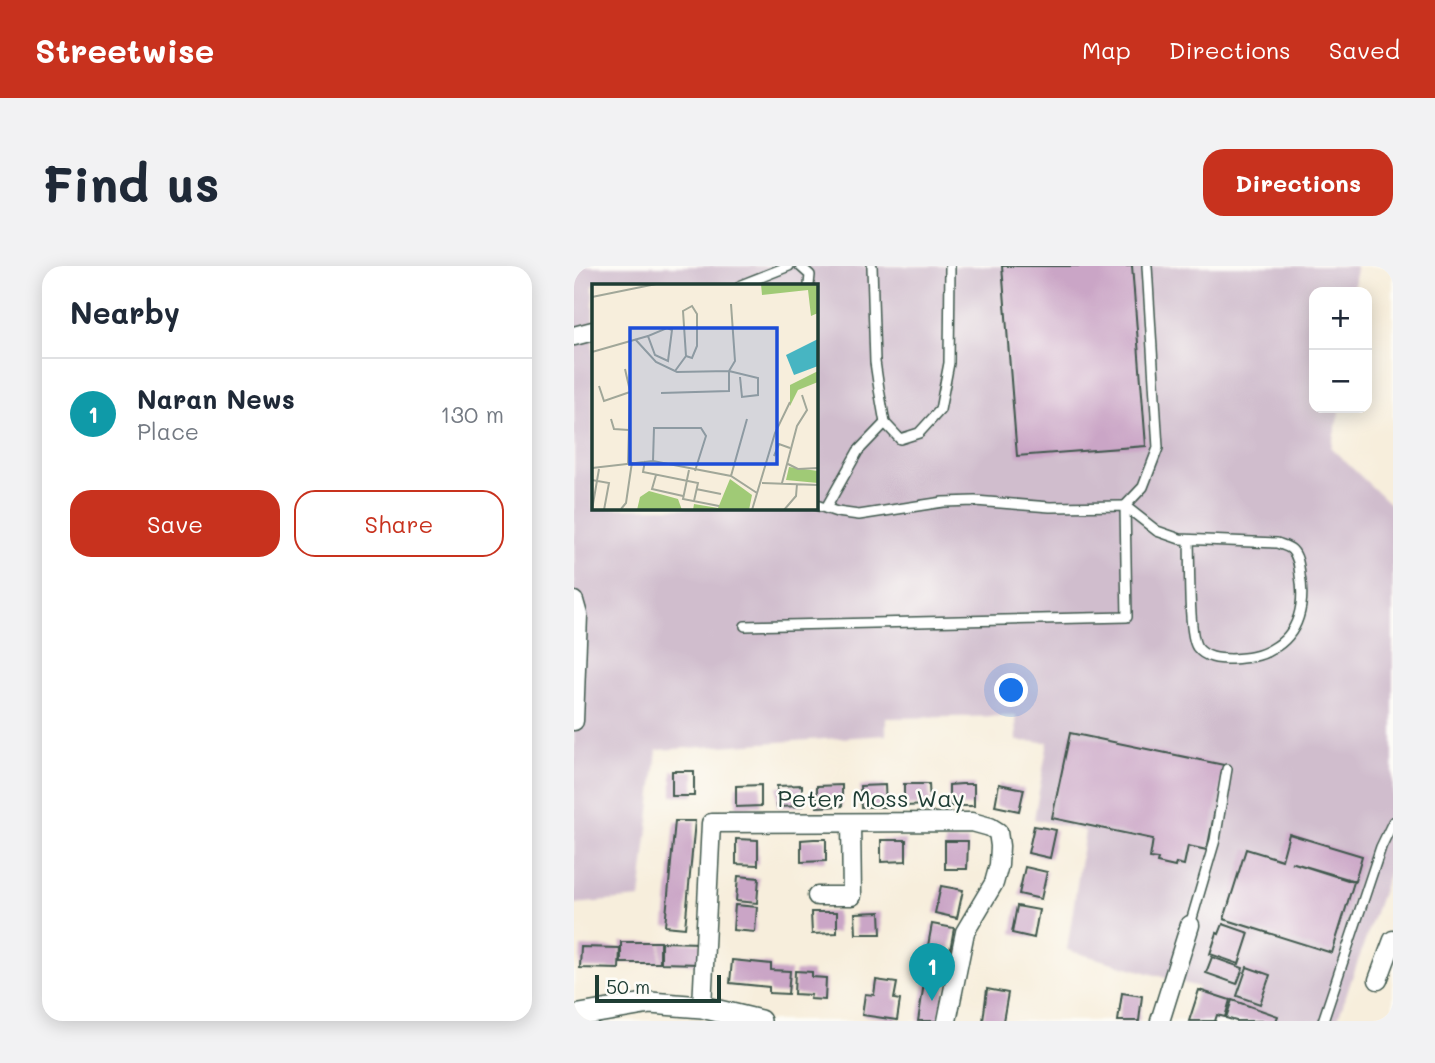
<!DOCTYPE html>
<html lang="en">
<head>
<meta charset="utf-8">
<style>
	:root { --surface:#fff; --page:#f2f2f3; --text:#1f2937; --muted:#747a83; --line:#e0e1e3; --accent:#c8321e }
	body { margin:0; font-family:Mali,sans-serif; background:var(--page); color:var(--text) }
	.controls { position:absolute; right:21px; top:21px; display:grid; overflow:hidden; border-radius:14px; box-shadow:0 4px 18px #0003 }
	.controls button { width:63px; height:63px; display:grid; place-items:center; padding:0; border:0; border-bottom:2px solid var(--line); background:var(--surface); color:var(--text); font:35px sans-serif }
	.scale { position:absolute; left:21px; bottom:18px; width:126px; box-sizing:border-box; padding-left:7px; border:4px solid #1f3d34; border-top:0; font-size:19px; line-height:24px; white-space:nowrap; color:#1f3d34; -webkit-text-stroke:5px #fdfcf7; paint-order:stroke }
	.you { position:absolute; left:438px; top:425px; width:24px; height:24px; margin:-18px; border:5px solid #fff; border-radius:50%; background:#1a73e8; box-shadow:0 0 0 10px #1a73e833 }
	.badge { display:grid; place-items:center; width:46px; height:46px; border-radius:50%; background:var(--accent); color:#fff; font-size:23px; font-weight:700 }
	.pin { position:absolute; translate:-50% -58px; filter:drop-shadow(0 2px 4px #0008) }
	.pin::after { content:''; position:absolute; top:37px; width:24px; height:21px; background:inherit; clip-path:polygon(0 0,100% 0,50% 100%) }
	.list { margin:0; padding:0; list-style:none }
	h2 { display:flex; justify-content:space-between; align-items:center; height:91px; margin:0; padding:0 28px; font-size:30px }
	h2 small { font-size:23px; font-weight:400; color:var(--muted) }
	.list li { display:grid; grid-template-columns:46px 1fr auto; gap:21px; align-items:center; box-sizing:border-box; height:112px; padding:0 28px; border-top:2px solid var(--line) }
	.list b { display:block; font-size:26px; white-space:nowrap }
	.list p { margin:0; font-size:23px; white-space:nowrap; color:var(--muted) }
	.list em { font-size:23px; font-style:normal; color:var(--muted) }
	.actions { display:flex; gap:14px; padding:21px 28px }
	.actions a { flex:1; padding:16px 0; border:2px solid var(--accent); border-radius:21px; text-align:center; font-size:24px; color:var(--accent) }
	.actions .main { background:var(--accent); color:#fff }
	.map { position:relative; flex:none; width:819px; height:755px; overflow:hidden; border-radius:21px }
	header { display:flex; align-items:center; gap:42px; box-sizing:border-box; height:98px; padding:0 35px; background:var(--accent); color:#fff }
	header strong { font-size:33px }
	nav { display:flex; gap:38px; margin-inline-start:auto; font-size:24px }
	.intro { display:flex; align-items:center; justify-content:space-between; box-sizing:border-box; height:168px; padding:0 42px }
	h1 { margin:0; font-size:49px }
	.button { padding:18px 32px; border-radius:21px; background:var(--accent); color:#fff; font-size:24px; font-weight:700 }
	main { display:flex; gap:42px; padding:0 42px }
	aside { flex:1; background:var(--surface); border-radius:21px; box-shadow:0 4px 18px #0003 }
	.map>svg:first-child { display:block }
</style>
</head>
<body>
<header>
<strong>Streetwise</strong>
<nav><a>Map</a><a>Directions</a><a>Saved</a></nav>
</header>
<div class="intro"><h1>Find us</h1><a class="button">Directions</a></div>
<main>
<aside>
<h2>Nearby<small></small></h2>
<ul class="list">
<li><span class="badge" style="background:#0f9aa8">1</span><div><b>Naran News</b><p>Place</p></div><em>130 m</em></li>
</ul>
<div class="actions"><a class="main">Save</a><a>Share</a></div>
</aside>
<div class="map">
<svg width="819" height="755" viewBox="0 0 819 755">
	<rect width="100%" height="100%" fill="#fdfcf7"/>
	<filter id="ink" filterUnits="userSpaceOnUse"><feTurbulence type="fractalNoise" baseFrequency=".0143" numOctaves="2"/><feDisplacementMap in="SourceGraphic" scale="14" xChannelSelector="R" yChannelSelector="G"/><feConvolveMatrix kernelMatrix="1 2 1 2 8 2 1 2 1" color-interpolation-filters="sRGB"/></filter>
	<filter id="wash" filterUnits="userSpaceOnUse"><feTurbulence type="fractalNoise" baseFrequency=".00686" numOctaves="4" result="noise"/><feDisplacementMap in="SourceGraphic" scale="28" xChannelSelector="R" yChannelSelector="G"/><feGaussianBlur stdDeviation="1.57" result="paint"/><feColorMatrix in="noise" values="0 0 0 0 0 0 0 0 0 0 0 0 0 0 0 0 0 1.4 0 .05"/><feComposite in="paint" operator="in"/></filter>
	<g filter="url(#wash)">
		<rect width="100%" height="100%" fill="#f7eedc"/>
		<path fill="#d0bdcd" fill-rule="evenodd" d="M0 0H782L780 26H740V142H766L757 182 819 241V595L763 755H613L624 721 493 684 511 565 460 553 474 476 443 475 442 450 312 452V469L83 484 66 632 0 638ZM19 19H242V242H19Z"/>
		<g id="blocks">
			<g fill="#caa5c6">
				<path d="M428 0H558L572 180 443 190Z"/>
				<path d="M496 467 650 499 633 584 614 580 610 599 602 597 601 601 583 597 584 593 576 592 579 573 478 552Z"/>
				<rect x="98" y="505" width="22" height="25"/>
				<path d="M330 518H355L356 539 330 540Z"/>
				<path d="M388 518H400V540H375V519Z"/>
				<path d="M425 518 450 523 445 545 421 540Z"/>
				<path d="M187 519V540L162 541V520Z"/>
				<path d="M228 519V540L203 541V520Z"/>
				<path d="M268 519V540L243 541V520Z"/>
				<path d="M311 519 312 541H287L286 520Z"/>
				<path d="M101 555H121L111 662 91 660Z"/>
				<path d="M460 560 482 564 476 592 454 587Z"/>
				<path d="M715 568 788 590 781 615 717 596 780 616 758 687 650 653 672 583 708 594Z"/>
				<path d="M162 573 184 574V599L162 598Z"/>
				<path d="M240 573H252V595L227 596V574Z"/>
				<path d="M307 574H332V595L307 596Z"/>
				<path d="M371 575H394L393 603H371Z"/>
				<path d="M451 601 473 606 467 633 445 628Z"/>
				<path d="M164 610 185 612 183 637 162 635Z"/>
				<path d="M367 620 389 624 383 652 361 647Z"/>
				<path d="M161 639 183 641 181 666 159 664Z"/>
				<path d="M443 640 465 644 460 672 438 667Z"/>
				<path d="M237 646H263V667L238 668Z"/>
				<path d="M306 646 307 668H282L281 647Z"/>
				<path d="M358 658 380 662 375 690 353 685Z"/>
				<path d="M649 658 675 667 665 698 636 688 643 667 645 668Z"/>
				<rect x="47" y="676" width="39" height="21"/>
				<path d="M87 676 127 677 126 698 87 697Z"/>
				<path d="M7 681 46 682 45 703 6 702Z"/>
				<path d="M638 691 669 702 663 718 632 707Z"/>
				<path d="M158 694 197 698V704L216 705 214 728 195 727V721L156 717Z"/>
				<path d="M673 701 696 709 686 738 663 730Z"/>
				<path d="M221 705 238 706V711L252 712 251 734 236 733 237 729 220 728Z"/>
				<path d="M351 711 372 715 365 755H344Z"/>
				<path d="M302 714 323 717 320 733 326 734 323 754 288 749 291 728 300 729Z"/>
				<path d="M413 723 434 727 429 755H409Z"/>
				<path d="M625 724 656 734 651 751 643 749 641 755H615Z"/>
				<path d="M548 727 568 730 565 755H544Z"/>
				<path d="M658 734 704 750 702 755H662L652 752Z"/>
			</g>
		</g>
	</g>
	<g filter="url(#ink)">
		<use href="#blocks" fill-opacity="0" stroke="#3f584d" stroke-width="2"/>
		<g fill="none" stroke-linecap="round" stroke-linejoin="round">
			<g stroke="#3f584d" stroke-width="12">
				<g id="service">
					<path d="M226 0 236 9 235 19"/>
					<path d="M298 0 301 96 305 123 311 157 326 173 345 167 366 144 375 97 376 0"/>
					<path d="M167 19 215 0"/>
					<path d="M242 239 263 246 285 249 369 236 401 235 476 241 551 240 583 265 606 273 703 277C708 279 714 280 718 284 724 290 725 300 726 309 731 337 726 368 698 383 686 391 671 392 657 393 645 393 631 392 623 381 614 368 616 295 615 275"/>
					<path d="M252 242 284 185 311 157"/>
					<path d="M171 360 553 351 551 240 569 221 584 182 573 0"/>
					<path d="M616 659 641 574 653 503"/>
					<path d="M749 755 807 581 819 556"/>
				</g>
			</g>
			<g stroke="#3f584d" stroke-width="21">
				<g id="minor">
					<path d="M0 70 19 65"/>
					<path d="M0 335 4 349 0 455"/>
					<path d="M243 630H278L277 557"/>
					<path d="M804 714 819 674"/>
					<path d="M128 741 137 557 398 556 416 561 424 566 426 580 425 599 420 617 391 666 373 755"/>
					<path d="M586 755 616 659"/>
				</g>
			</g>
			<g stroke="#3f584d" stroke-width="24">
				<path id="tertiary" d="M0 750 76 737 128 741 186 755"/>
			</g>
			<use href="#service" stroke="#fff" stroke-width="9"/>
			<use href="#minor" stroke="#fff" stroke-width="18"/>
			<use href="#tertiary" stroke="#fff" stroke-width="21"/>
		</g>
	</g>
	<g text-anchor="middle" stroke-width="5" stroke-linejoin="round" paint-order="stroke">
		<g font-size="24" fill="#1f3d34" stroke="#fdfcf7">
			<text x="297" y="541">Peter Moss Way</text>
		</g>
	</g>
	<g transform="translate(18 18)">
		<rect width="226" height="226" fill="#f7eedc"/>
		<path d="M169 0H226V29L219 32 216 6 170 11ZM226 87V98L206 106 198 122V101ZM197 183 226 187V199L194 196ZM138 195 160 211 157 226H101L102 220 126 224ZM57 207 86 215 90 226H45L48 213Z" fill="#a0ca76"/>
		<path d="M226 55V82L202 91 194 71Z" fill="#47b5c2"/>
		<path fill="none" stroke="#a1a799" stroke-width="2" d="M0 13 64 0M75 44 80 46 76 77 63 71 56 52ZM43 55 64 78 85 88 137 87 166 94V111L150 113 148 93M0 68 56 52M33 85 38 107 36 179M83 87 94 72 91 27 100 22 105 30V62L100 74 94 72M7 102 12 117 38 108M69 109 137 107V87L143 77 139 20M19 135 22 145 37 146M182 172 187 160 198 164M53 177 51 188 106 199 102 217M61 177 62 144H109L114 152 103 187M196 180 206 185 226 184M0 184 61 177 139 192 165 209M97 186 91 215 127 222M64 191 60 205 91 212M139 192 155 135M0 196 17 199 12 226M170 199 226 201M190 199 205 142 215 126 210 111M104 205 129 210M29 225 34 219 40 178M0 226 7 185M160 226 183 149 198 118M192 226 204 212 205 200"/>
		<path fill="#1d4ed8" fill-opacity="0.15" stroke="#1d4ed8" stroke-width="3.5" d="M38 44H185V180H38Z"/>
		<rect width="226" height="226" fill="none" stroke="#1f3d34" stroke-width="3.5"/>
	</g>
</svg>
<div class="controls">
<button>+</button>
<button>−</button>
</div>
<div class="scale">50 m</div>
<div class="you"></div>
<div class="pin badge" style="left:358px;top:735px;background:#0f9aa8">1</div>
</div>
</main>
</body>
</html>
